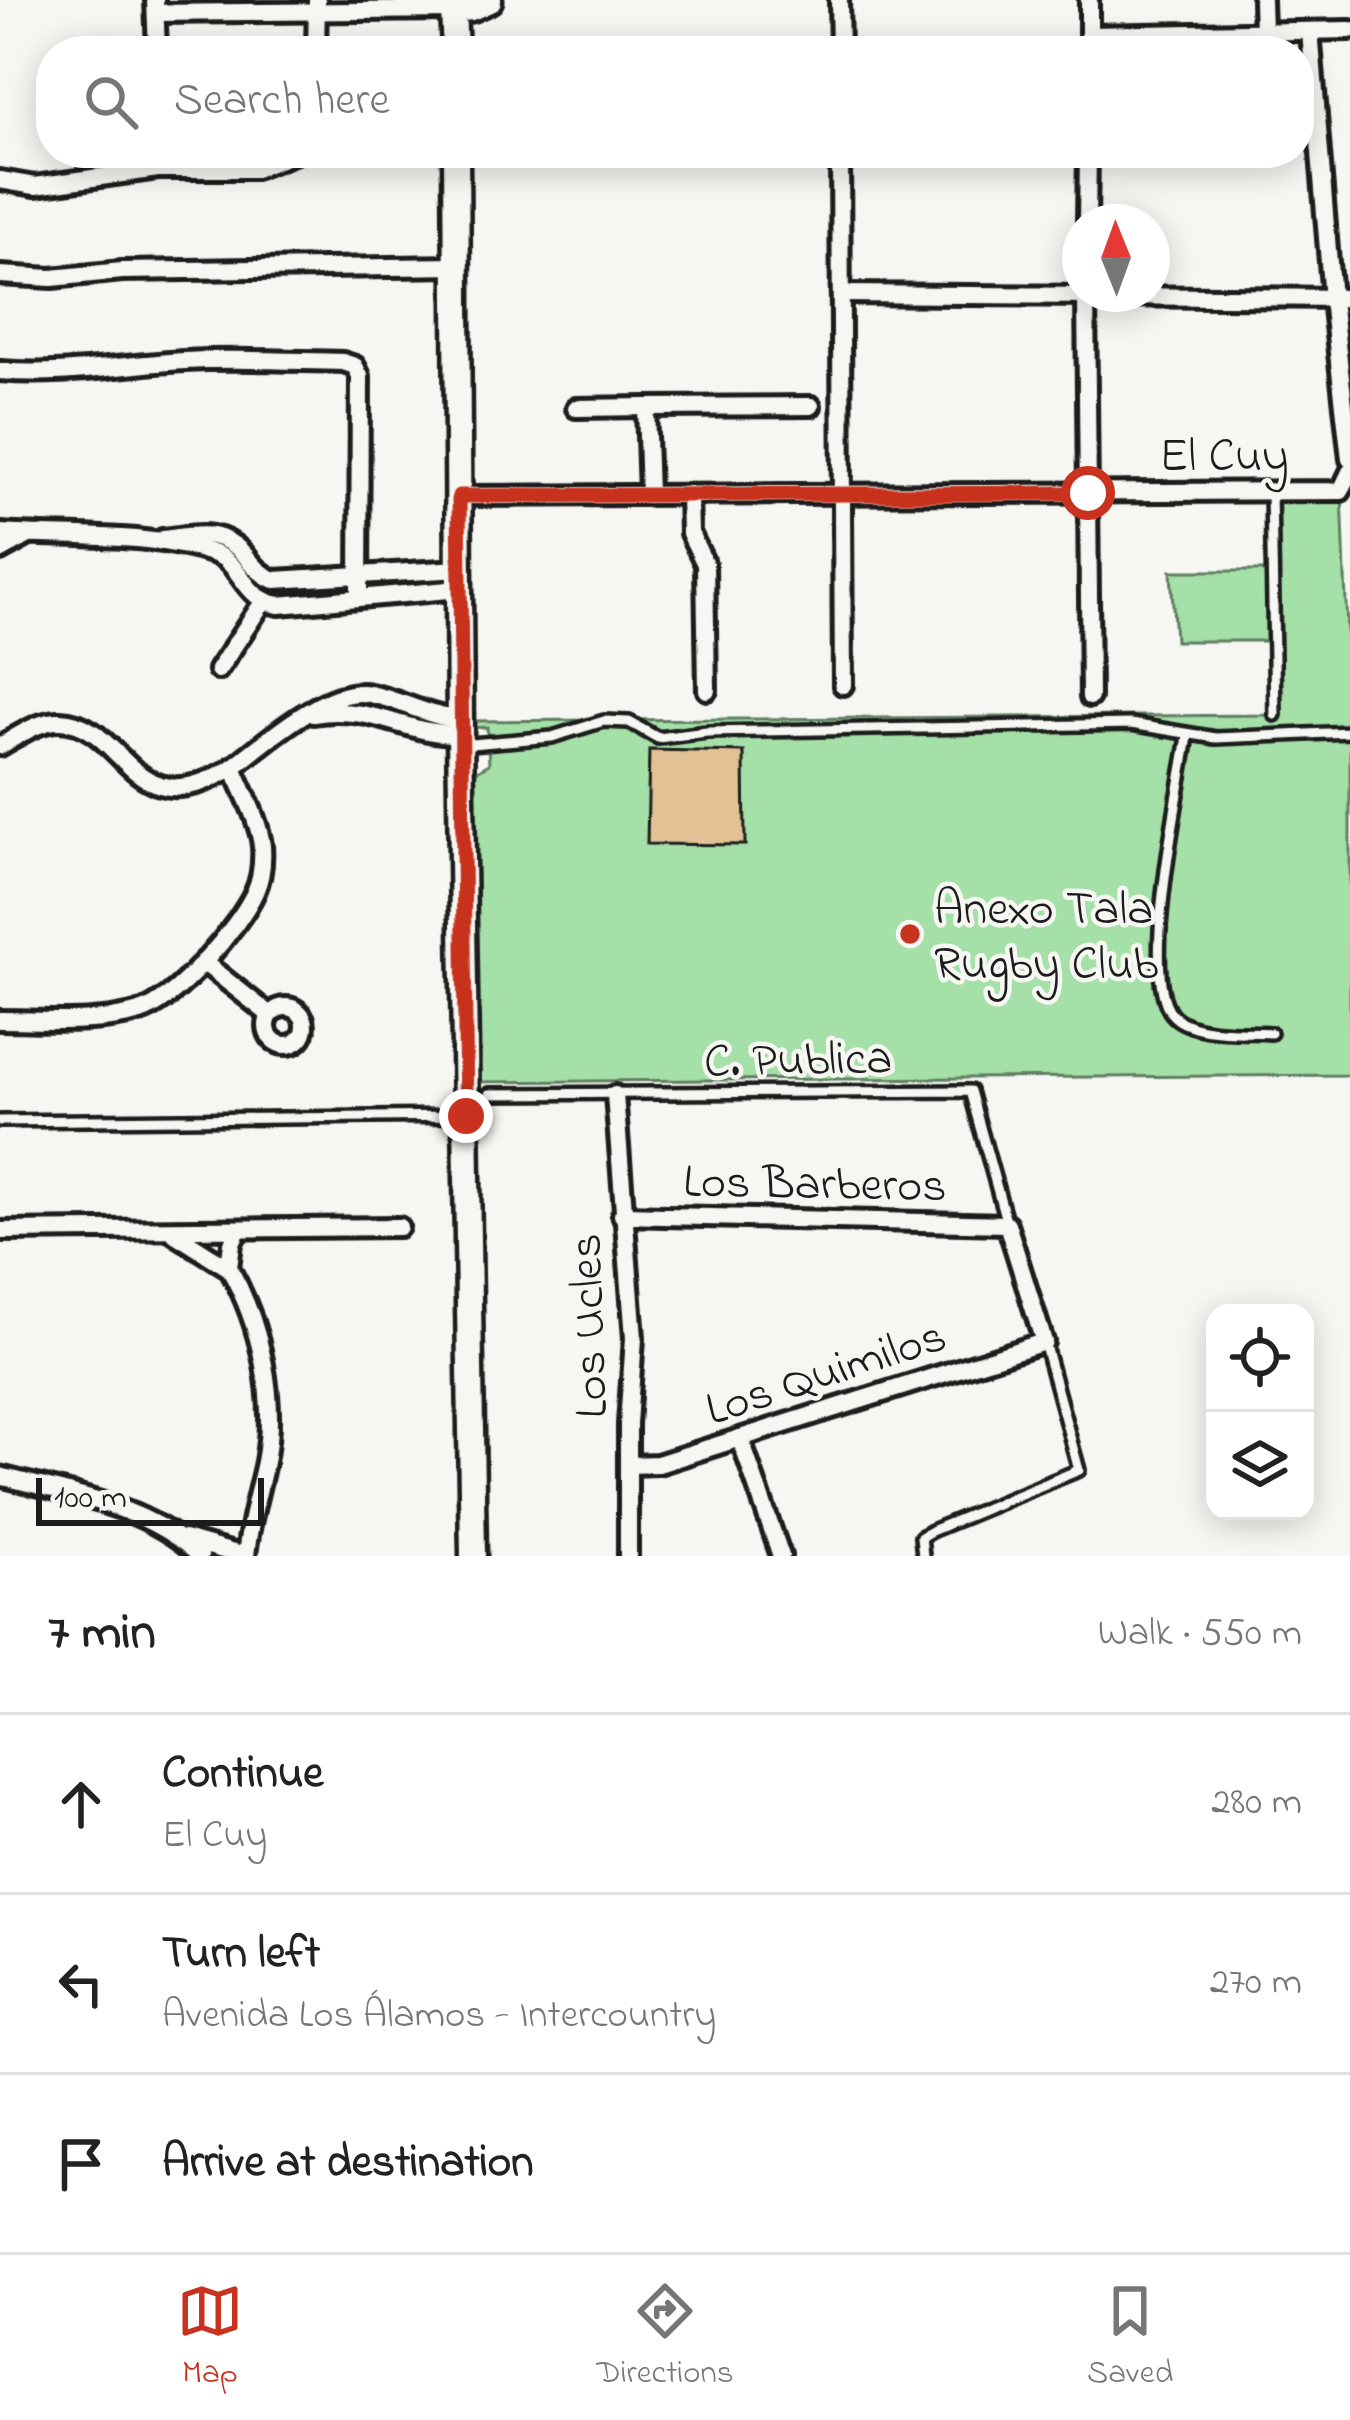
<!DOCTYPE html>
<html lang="en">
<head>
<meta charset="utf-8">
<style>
	:root { --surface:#fff; --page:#f2f2f2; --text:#222; --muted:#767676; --line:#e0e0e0; --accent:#c8321e }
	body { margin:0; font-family:"Indie Flower",sans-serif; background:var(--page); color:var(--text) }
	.controls { position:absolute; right:36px; bottom:36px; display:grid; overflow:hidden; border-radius:24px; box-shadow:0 6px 30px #0003 }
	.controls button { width:108px; height:108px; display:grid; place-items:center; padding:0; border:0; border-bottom:3px solid var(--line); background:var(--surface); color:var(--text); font:60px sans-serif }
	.compass { position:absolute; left:1062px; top:204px; width:108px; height:108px; border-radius:50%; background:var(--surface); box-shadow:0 6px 30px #0003; rotate:359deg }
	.scale { position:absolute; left:36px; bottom:30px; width:228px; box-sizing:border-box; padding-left:12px; border:6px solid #1c1c1c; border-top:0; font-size:33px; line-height:42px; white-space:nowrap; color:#1c1c1c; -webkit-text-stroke:9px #f6f6f2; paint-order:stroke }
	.stop { position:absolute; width:36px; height:36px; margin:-27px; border:9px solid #c8321e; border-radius:50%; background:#fff }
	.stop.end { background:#c8321e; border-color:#fff; box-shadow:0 3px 12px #0008 }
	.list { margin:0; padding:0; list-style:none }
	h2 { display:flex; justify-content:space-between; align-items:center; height:156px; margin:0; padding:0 48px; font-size:51px }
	h2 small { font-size:39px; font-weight:400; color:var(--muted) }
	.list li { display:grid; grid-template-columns:78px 1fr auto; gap:36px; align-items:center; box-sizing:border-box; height:180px; padding:0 48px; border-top:3px solid var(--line) }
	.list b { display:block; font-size:45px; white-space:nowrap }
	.list p { margin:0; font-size:39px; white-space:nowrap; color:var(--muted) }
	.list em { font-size:39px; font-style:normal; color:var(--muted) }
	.icon { flex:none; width:66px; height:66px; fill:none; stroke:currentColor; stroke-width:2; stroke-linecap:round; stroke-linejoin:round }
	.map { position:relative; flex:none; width:1350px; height:1556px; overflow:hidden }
	.search { position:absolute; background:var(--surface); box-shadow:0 6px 30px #0003; left:36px; right:36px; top:36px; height:132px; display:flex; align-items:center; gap:30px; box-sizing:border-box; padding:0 42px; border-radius:48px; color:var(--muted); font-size:45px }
	.sheet { height:696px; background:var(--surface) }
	nav { display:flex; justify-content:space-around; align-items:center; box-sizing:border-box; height:168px; border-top:3px solid var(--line); background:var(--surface); font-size:33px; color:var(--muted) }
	nav a { display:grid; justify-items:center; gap:6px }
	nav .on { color:var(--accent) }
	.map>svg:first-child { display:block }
</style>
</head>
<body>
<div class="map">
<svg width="1350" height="1556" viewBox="0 0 1350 1556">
	<rect width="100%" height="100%" fill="#f6f6f2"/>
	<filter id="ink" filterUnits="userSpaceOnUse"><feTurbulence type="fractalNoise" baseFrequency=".00833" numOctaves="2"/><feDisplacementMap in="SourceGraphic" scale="24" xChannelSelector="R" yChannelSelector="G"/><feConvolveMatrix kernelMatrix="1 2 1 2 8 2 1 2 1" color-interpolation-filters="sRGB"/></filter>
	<g filter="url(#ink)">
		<path fill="#a4e0a7" stroke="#607e62" stroke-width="3" d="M1271 492H1342L1350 714V1075L473 1082 467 777 489 764 487 727 468 728 469 721 1274 715 1273 641H1175L1171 571H1271Z"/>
		<path fill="#e2c294" stroke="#1c1c1c" stroke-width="3" d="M649 750 744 752 745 845 647 844Z"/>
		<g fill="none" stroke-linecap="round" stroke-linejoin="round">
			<g stroke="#1c1c1c" stroke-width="18">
				<g id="service">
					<path d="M1271 492 1275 715"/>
					<path d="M1188 736C1180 790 1139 975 1172 1014 1190 1036 1245 1031 1271 1033"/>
					<path d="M460 745 552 737 604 721 629 722 658 738 707 732 1131 724 1216 738 1350 732"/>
					<path d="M489 1094 970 1091 1007 1224"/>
					<path d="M0 1121 461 1116"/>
					<path d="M923 1556 921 1537 931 1531 1079 1470 1044 1342"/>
				</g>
			</g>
			<g stroke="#1c1c1c" stroke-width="26">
				<g id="minor">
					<path d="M155 0 157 51"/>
					<path d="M839 0 840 51"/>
					<path d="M1089 0V51"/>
					<path d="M1262 0 1263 32"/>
					<path d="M156 13 453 10V1"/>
					<path d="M1310 31 1332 299 1350 459"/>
					<path d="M1090 35 1350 30"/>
					<path d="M316 51 317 0"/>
					<path d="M840 153 843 685"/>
					<path d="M0 180 35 186 158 169H255L296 153"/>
					<path d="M1087 222 1088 153"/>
					<path d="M0 275 52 278 122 271 457 266"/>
					<path d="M841 294 1350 298"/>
					<path d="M1086 294 1090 697"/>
					<path d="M0 371C63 377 123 364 185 361 238 358 291 361 343 362L355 366 360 376 359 596"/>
					<path d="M576 408 646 407"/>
					<path d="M649 494 646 407 811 406"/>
					<path d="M689 494 690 533 705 564 707 690"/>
					<path d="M459 496 1341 491 1350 472"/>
					<path d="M0 533C69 538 149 532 215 554 243 564 242 599 279 605L460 589"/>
					<path d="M163 539C196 535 221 528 245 555 254 566 261 575 275 580L460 569"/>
					<path d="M0 551 29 535"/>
					<path d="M218 670 263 602"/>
					<path d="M313 714C374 704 406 735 460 734"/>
					<path d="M0 746C18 736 40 720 60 721 126 723 130 831 233 767"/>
					<path d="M203 962 270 1015"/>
					<circle cx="286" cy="1026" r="19"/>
					<path d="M0 1020C45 1020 96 1025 140 1012 176 1001 239 927 255 892 261 879 263 861 262 846 259 820 243 792 233 767 265 743 328 685 370 694 401 700 428 717 460 719"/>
					<path d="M615 1095 634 1338 628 1424V1556"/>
					<path d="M622 1215 1007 1224 1044 1342 658 1464 630 1465"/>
					<path d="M0 1231 399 1227"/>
					<path d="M175 1234 229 1268 232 1243 238 1230"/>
					<path d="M229 1268C261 1324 277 1399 265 1462 258 1495 249 1523 246 1556"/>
					<path d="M740 1438 781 1556"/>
					<path d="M0 1476C69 1494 146 1505 200 1556"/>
					<path d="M184 1539 244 1556"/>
				</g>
			</g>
			<g stroke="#1c1c1c" stroke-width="33">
				<g id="secondary">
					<path d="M455 51 453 10 471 8 489 0"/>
					<path d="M456 153 460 734 473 1556"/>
				</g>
			</g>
			<use href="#service" stroke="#f6f6f2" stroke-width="9"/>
			<use href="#minor" stroke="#f6f6f2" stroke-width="16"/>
			<use href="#secondary" stroke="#f6f6f2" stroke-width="24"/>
		</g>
	</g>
	<g fill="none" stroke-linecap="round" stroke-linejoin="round" filter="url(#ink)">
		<path stroke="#c8321e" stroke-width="15" d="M466 1116 459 496 1088 493"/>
	</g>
	<circle fill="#c8321e" stroke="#f6f6f2" stroke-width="4.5" cx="910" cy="934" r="12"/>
	<g text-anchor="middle" stroke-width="9" stroke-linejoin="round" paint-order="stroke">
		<g font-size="48" fill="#1c1c1c" stroke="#f6f6f2">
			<text x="1224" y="470">El Cuy</text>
			<text transform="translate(798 1057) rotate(-1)" y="17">C. Publica</text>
			<text transform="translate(815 1181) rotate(1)" y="17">Los Barberos</text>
			<text transform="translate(586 1326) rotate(-92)" y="17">Los Ucles</text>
			<text transform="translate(825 1370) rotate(-18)" y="17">Los Quimilos</text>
		</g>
		<g font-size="48" fill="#1c1c1c" stroke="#f6f6f2" text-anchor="start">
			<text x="934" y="923">Anexo Tala<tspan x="934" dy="55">Rugby Club</tspan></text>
		</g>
	</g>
</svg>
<div class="controls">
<button><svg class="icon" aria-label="locate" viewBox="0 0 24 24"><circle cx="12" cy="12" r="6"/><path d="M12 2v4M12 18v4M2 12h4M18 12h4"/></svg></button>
<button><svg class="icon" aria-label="layers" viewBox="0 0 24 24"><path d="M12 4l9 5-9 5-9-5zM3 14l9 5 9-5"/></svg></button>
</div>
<svg class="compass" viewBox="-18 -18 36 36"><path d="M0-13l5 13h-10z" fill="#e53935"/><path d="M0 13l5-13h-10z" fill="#767676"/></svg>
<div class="scale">100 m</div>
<div class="stop" style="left:1088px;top:493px"></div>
<div class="stop end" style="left:466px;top:1116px"></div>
<div class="search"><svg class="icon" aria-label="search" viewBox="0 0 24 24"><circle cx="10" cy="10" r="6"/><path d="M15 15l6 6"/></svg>Search here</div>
</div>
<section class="sheet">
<h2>7 min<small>Walk · 550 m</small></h2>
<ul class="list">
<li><svg class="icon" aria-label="ahead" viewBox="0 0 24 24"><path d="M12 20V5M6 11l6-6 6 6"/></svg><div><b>Continue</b><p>El Cuy</p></div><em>280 m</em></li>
<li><svg class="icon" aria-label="left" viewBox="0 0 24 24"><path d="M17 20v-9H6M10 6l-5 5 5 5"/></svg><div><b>Turn left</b><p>Avenida Los Álamos - Intercountry</p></div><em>270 m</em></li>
<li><svg class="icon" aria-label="arrive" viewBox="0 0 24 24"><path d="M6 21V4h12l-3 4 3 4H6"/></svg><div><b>Arrive at destination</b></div></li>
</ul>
</section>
<nav>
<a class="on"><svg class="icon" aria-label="map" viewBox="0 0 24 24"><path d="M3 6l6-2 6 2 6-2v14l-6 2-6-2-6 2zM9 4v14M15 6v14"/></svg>Map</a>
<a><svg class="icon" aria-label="directions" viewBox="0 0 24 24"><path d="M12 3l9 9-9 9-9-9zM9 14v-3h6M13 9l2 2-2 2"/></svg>Directions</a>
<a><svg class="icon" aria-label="saved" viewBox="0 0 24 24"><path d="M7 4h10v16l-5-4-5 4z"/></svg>Saved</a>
</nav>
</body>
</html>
